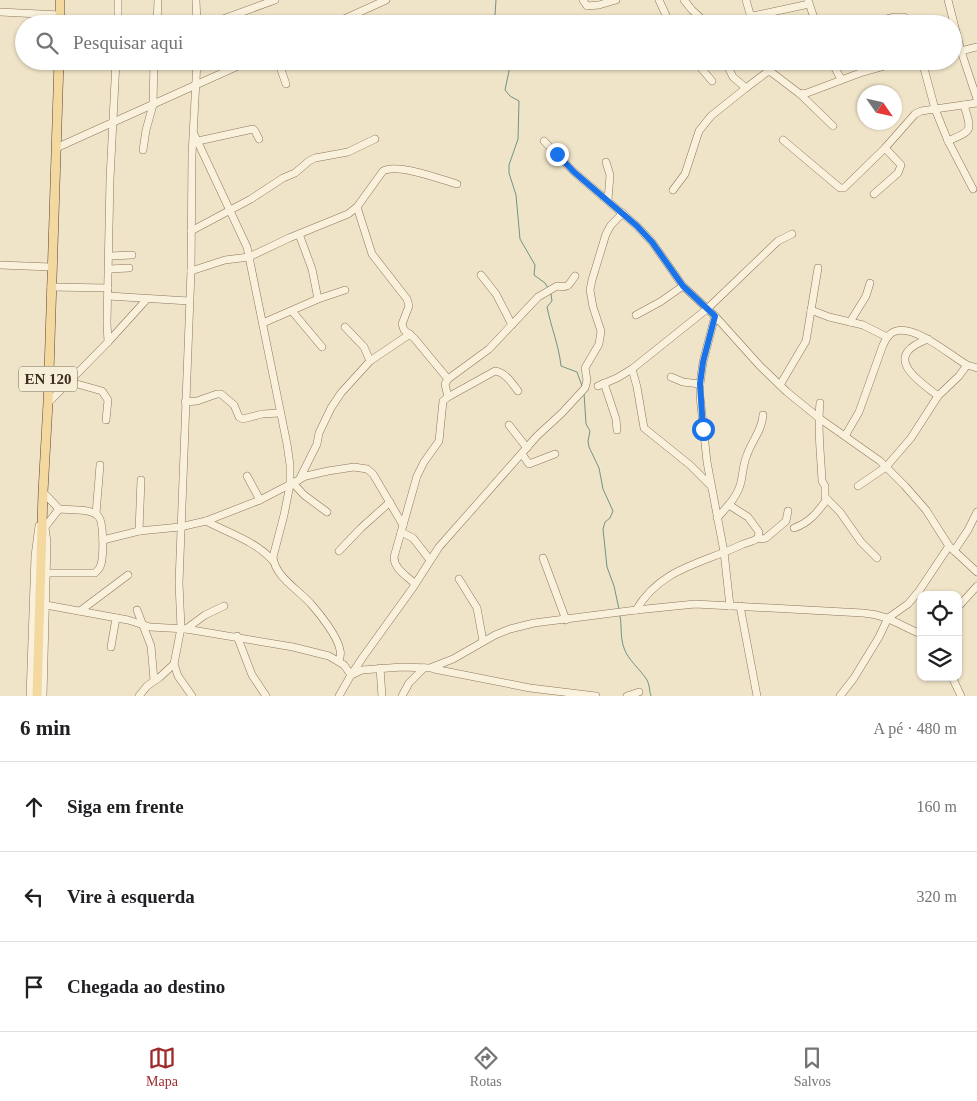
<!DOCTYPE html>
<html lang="pt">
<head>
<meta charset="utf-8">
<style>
	:root { --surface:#fff; --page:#f6f6f6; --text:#202124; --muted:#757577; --line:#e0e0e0; --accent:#9e2a2b }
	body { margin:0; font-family:"Times New Roman",serif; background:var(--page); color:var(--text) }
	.controls { position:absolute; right:15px; bottom:15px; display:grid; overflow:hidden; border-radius:10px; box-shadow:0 1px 4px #0004 }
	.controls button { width:45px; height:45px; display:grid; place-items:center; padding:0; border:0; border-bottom:1px solid var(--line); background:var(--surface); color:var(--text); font:25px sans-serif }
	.compass { position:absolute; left:857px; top:85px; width:45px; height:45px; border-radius:50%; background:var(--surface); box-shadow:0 1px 4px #0004; rotate:124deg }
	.stop { position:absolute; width:15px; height:15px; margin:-11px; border:4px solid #1a73e8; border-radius:50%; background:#fff }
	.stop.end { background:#1a73e8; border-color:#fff; box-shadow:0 1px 5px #0008 }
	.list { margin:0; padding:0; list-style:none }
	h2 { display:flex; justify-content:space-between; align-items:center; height:65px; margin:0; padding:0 20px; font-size:21px }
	h2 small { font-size:16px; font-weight:400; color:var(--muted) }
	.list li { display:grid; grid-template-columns:32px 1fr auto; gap:15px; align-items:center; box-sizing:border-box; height:90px; padding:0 20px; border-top:1px solid var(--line) }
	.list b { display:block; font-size:19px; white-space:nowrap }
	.list em { font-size:16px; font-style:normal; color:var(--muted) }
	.icon { flex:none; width:28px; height:28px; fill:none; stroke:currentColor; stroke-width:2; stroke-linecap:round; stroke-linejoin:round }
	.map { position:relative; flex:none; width:977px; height:696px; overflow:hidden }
	.search { position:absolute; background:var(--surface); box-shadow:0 1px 4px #0004; left:15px; right:15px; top:15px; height:55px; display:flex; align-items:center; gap:12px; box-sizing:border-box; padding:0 18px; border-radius:28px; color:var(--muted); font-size:19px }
	.sheet { height:335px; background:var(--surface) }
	nav { display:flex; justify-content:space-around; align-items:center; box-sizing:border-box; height:70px; border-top:1px solid var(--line); background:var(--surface); font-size:14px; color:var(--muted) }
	nav a { display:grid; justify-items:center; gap:2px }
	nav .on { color:var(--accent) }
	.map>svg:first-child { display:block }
</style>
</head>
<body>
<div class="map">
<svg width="977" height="696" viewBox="0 0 977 696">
	<rect width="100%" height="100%" fill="#f0e4c8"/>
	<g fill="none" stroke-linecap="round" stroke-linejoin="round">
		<g stroke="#6f938a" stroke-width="1">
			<path d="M496 0 495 15 499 24"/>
			<path d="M507 61 509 71 505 90 510 96 519 101 518 139 509 165V173L516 195 520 239 535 265 534 275 545 283 548 288"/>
			<path d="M551 294 552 301 547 307C551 327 559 346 561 366L577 372 582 386"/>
			<path d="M584 393 586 424 590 431 588 441 589 447 599 468 603 489 613 511 610 518 605 522 603 529 607 567 614 586 619 609"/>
			<path d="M620 616C622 627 620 637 624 648 628 660 640 669 647 680 650 685 649 691 651 696"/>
		</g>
		<g stroke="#8d765c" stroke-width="8">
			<g id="minor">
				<path d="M196 0 197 24"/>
				<path d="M583 0 587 6 599 5 616 0"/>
				<path d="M659 0 670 24"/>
				<path d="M684 0 692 10 707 24"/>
				<path d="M746 0 750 14 753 16 809 4"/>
				<path d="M808 0 816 24"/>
				<path d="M948 0 961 51 977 99"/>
				<path d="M0 12 60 15"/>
				<path d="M118 24V0"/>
				<path d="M157 24 158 0"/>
				<path d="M209 24 275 0"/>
				<path d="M333 24 386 0"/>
				<path d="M865 24 895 17H904L912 24"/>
				<path d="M961 51 977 47"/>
				<path d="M278 61 286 84"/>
				<path d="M695 61 712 81"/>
				<path d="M731 61 729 69 733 77 746 88 767 72H771L800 94 807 93 860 73 903 61"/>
				<path d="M831 61 841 79"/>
				<path d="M922 61 935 109 977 103"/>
				<path d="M800 94 833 126"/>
				<path d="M194 134 247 247 287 444 290 465V485L284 515 273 557C275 577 299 590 311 604 320 614 338 637 340 650 341 653 340 658 339 661"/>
				<path d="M783 140 840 188H844L885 148 915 114 921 111 935 109 948 141 973 189"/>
				<path d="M198 141 253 129 255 131 259 139"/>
				<path d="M544 141 574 172 637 226 652 242 683 286 715 316 760 366 787 392 819 418 880 461 905 486 926 510 949 546 977 572"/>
				<path d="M948 141C973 130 972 132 964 105"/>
				<path d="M56 148 249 61"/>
				<path d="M143 150 146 130 153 105 154 61"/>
				<path d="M606 162 610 175 608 200"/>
				<path d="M673 190 685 174 699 131 711 116 746 88"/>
				<path d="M874 194 898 173 901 165 885 148"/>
				<path d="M357 207 372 254 407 299 409 306 402 324 404 330 414 338 448 379"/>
				<path d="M191 231 251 199 283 178 295 173 309 161 315 158 348 152 375 139"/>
				<path d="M110 256 132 255"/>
				<path d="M0 265 51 267"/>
				<path d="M109 269 129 268"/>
				<path d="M191 271 225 260 249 257 289 238 348 214 357 207 383 171C398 163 439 179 457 184"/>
				<path d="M481 275 496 294 512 325"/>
				<path d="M51 287 108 288"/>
				<path d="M108 296 189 301"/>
				<path d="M318 299 345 290"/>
				<path d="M811 310 829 317 863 325 887 337"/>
				<path d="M292 311 322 347"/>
				<path d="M636 315 660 302 683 286"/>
				<path d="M715 316 703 362 700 384V396L707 462 724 552 730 606"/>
				<path d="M850 322 866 296 870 283"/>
				<path d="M263 323 318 299 312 269 299 234"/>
				<path d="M345 327 364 347 370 361"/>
				<path d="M928 339C882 356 915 378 938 396"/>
				<path d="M108 342 147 299"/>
				<path d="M632 369 637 387 644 428 690 465 711 486"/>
				<path d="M671 377 683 382 700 384"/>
				<path d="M70 382 102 391 108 400 106 420"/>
				<path d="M604 383 616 419 617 430"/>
				<path d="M780 385 806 341 818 268"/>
				<path d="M598 386 617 378 632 369 707 309 778 241 792 234"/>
				<path d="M448 397 495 371C505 372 512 383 518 391"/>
				<path d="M185 402 197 401 217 394H221L234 405 239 417 243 419 262 414 279 413"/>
				<path d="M48 403 108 342 107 323 110 179 116 61"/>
				<path d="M820 403C817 429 821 455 822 481L825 486V497L840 512 861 542 877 558"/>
				<path d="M509 425 527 448"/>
				<path d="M845 436 859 412 883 345C886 339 889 333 896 331 916 325 951 356 967 365"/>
				<path d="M522 454 529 464 555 454"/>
				<path d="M247 476 260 500"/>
				<path d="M299 480 317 444 319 433 331 408 341 393 370 361 410 334"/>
				<path d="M293 483 304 495 327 512"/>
				<path d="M858 486 886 467 911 438 938 396 959 376 967 365 977 368"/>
				<path d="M43 492 59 509C70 510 90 508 98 516 104 521 104 559 100 567 100 568 97 571 95 573H46"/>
				<path d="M96 514 100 465"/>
				<path d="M717 518C727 507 738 496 741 482 743 473 743 464 747 455 752 440 762 431 763 415"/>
				<path d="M206 521C228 533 256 541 273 561"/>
				<path d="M45 527 59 509"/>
				<path d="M794 528C809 523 818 512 827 499"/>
				<path d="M139 531 141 480"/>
				<path d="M401 532 413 538 430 560"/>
				<path d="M758 538 763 539 766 538 786 521 788 511"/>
				<path d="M103 540 139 531 180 527 206 521 260 500 306 476 328 471 354 467 367 469 373 474 403 525"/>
				<path d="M339 551 361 528 390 502"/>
				<path d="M954 551 968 530 977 512"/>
				<path d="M543 558 566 620"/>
				<path d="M459 579 477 608 483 641"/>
				<path d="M415 584C407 576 394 569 394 557L417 476 424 462 439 441 443 401 448 397 445 384 448 379 489 349 538 297 557 286C570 288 568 285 575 276"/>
				<path d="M46 605 128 620 150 627 186 629 293 647 329 656 344 665 351 675 363 657 412 589 439 547 537 436 562 413 585 388 587 380 585 368 599 344 601 331 593 307 590 290 592 280 606 234 611 225 623 213"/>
				<path d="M740 606 757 696"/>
				<path d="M958 607 977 586"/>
				<path d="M137 610 151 646 154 680"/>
				<path d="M636 610C661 568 701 564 741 545 747 542 753 542 758 538L759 532 748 517 729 505"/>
				<path d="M80 611 128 575"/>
				<path d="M186 629 205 615 224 606"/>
				<path d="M237 636 252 675 266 696"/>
				<path d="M111 647 116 618"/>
				<path d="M174 664 178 676 192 696"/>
				<path d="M380 668 382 696"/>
				<path d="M434 669 530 688 596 696"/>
				<path d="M952 677 961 696"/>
				<path d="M30 696 35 556 39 526"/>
				<path d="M43 696 47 542 45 528"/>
				<path d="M139 696 147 686 160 677 174 664 181 628 179 583 191 271 192 155 197 61"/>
				<path d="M339 696 351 675 362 670 402 667 430 668 453 659 495 635 510 629 534 623 636 610 695 604 863 613C889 615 898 625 921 634"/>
				<path d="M402 696 409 683 424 668"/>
				<path d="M627 696 639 692"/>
				<path d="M840 696 854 678 879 637 888 618 908 604 919 591 949 546"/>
			</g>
		</g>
		<g stroke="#5b4430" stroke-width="10">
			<g id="major">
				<path d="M60 24V0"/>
				<path d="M37 696 43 492 48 403 59 61"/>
			</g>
		</g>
		<use href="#minor" stroke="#faf1dc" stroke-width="7"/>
		<use href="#major" stroke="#f3d9a0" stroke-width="9"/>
	</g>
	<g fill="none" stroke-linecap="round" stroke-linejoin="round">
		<path stroke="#1a73e8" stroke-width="6" d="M557 154 574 172 637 226 652 242 683 286 715 316 703 362 700 384 703 429"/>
	</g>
	<g text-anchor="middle" stroke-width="5" stroke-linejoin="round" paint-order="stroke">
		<rect fill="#f7eed8" stroke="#756857" stroke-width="1" x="19" y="366.5" width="58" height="25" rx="4"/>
		<g font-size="15" font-weight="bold" fill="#3d2e20">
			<text x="48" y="384">EN 120</text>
		</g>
	</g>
</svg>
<div class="controls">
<button><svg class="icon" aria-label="locate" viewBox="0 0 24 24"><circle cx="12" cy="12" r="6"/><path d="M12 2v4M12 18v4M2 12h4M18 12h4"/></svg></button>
<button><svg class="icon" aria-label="layers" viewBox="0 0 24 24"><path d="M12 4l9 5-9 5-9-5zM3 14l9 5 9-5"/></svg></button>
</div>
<svg class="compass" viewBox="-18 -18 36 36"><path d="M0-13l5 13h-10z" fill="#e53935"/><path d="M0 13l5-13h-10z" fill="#757577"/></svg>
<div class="stop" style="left:703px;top:429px"></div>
<div class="stop end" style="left:557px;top:154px"></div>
<div class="search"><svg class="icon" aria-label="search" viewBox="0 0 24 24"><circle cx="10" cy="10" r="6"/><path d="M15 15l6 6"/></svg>Pesquisar aqui</div>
</div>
<section class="sheet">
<h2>6 min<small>A pé · 480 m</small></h2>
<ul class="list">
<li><svg class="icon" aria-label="ahead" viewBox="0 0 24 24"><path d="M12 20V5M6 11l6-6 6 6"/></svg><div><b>Siga em frente</b></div><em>160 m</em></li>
<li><svg class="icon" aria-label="left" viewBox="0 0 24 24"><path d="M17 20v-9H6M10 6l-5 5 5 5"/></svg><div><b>Vire à esquerda</b></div><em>320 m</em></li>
<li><svg class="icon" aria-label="arrive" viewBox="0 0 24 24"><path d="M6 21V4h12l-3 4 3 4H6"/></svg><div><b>Chegada ao destino</b></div></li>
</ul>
</section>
<nav>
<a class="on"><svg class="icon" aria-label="map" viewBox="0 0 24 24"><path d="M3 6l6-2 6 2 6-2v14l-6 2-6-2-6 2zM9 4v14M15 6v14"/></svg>Mapa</a>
<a><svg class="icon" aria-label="directions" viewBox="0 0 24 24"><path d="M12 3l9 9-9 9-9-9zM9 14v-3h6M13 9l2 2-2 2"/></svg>Rotas</a>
<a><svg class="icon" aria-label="saved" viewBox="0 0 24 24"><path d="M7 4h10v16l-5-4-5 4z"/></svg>Salvos</a>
</nav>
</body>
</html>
